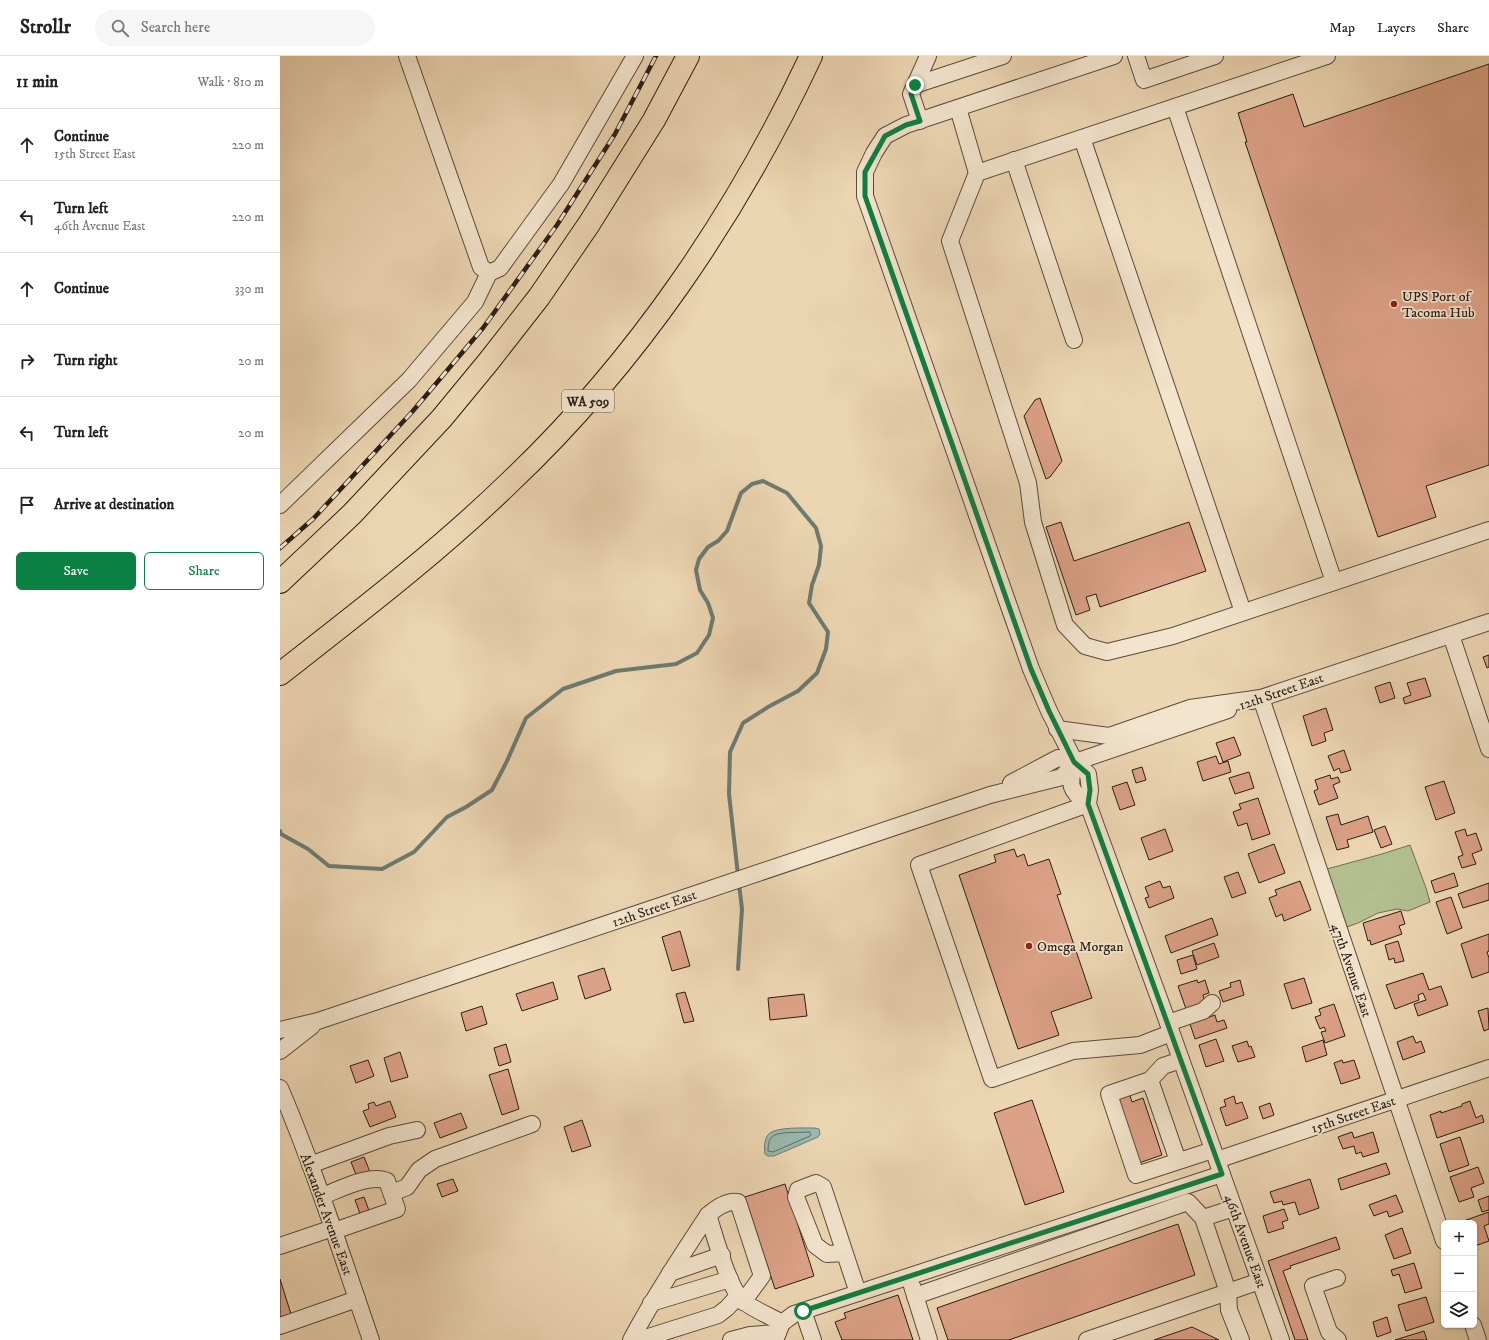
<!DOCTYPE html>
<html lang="en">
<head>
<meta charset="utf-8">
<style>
	:root { --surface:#fff; --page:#f6f6f6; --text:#222; --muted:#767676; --line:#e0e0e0; --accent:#0b8043 }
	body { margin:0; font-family:"IM FELL DW Pica",serif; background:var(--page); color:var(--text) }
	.controls { position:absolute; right:12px; bottom:12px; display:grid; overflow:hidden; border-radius:6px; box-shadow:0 1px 3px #0004 }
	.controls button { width:36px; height:36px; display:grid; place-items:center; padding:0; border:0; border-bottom:1px solid var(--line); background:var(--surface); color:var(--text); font:20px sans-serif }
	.stop { position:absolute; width:12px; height:12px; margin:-9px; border:3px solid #0b8043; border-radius:50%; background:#fff }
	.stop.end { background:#0b8043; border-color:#fff; box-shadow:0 1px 4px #0008 }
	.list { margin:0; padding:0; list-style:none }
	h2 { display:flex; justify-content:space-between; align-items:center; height:52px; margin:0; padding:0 16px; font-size:17px }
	h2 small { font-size:13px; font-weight:400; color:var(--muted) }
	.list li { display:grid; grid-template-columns:26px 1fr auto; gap:12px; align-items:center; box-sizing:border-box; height:72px; padding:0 16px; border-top:1px solid var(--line) }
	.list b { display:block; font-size:15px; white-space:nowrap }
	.list p { margin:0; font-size:13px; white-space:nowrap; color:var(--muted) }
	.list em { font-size:13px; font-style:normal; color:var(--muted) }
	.actions { display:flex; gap:8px; padding:12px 16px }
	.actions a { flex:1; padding:9px 0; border:1px solid var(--accent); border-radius:6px; text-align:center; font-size:14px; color:var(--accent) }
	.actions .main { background:var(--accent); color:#fff }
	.icon { flex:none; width:22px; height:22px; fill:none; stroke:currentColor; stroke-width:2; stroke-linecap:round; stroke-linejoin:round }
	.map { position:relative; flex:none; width:1209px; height:1284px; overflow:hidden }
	header { display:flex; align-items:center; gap:24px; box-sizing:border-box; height:56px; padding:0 20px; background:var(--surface); border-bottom:1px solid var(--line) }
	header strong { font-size:19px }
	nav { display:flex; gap:22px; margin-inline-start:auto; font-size:14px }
	.search { width:280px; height:36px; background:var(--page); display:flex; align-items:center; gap:10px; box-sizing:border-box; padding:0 14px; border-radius:22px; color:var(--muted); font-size:15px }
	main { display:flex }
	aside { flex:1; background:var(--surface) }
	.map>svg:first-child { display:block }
</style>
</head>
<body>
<header>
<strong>Strollr</strong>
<div class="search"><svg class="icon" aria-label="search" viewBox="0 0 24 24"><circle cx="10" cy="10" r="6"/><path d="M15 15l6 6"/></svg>Search here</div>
<nav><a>Map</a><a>Layers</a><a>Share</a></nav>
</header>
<main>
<aside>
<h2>11 min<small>Walk · 810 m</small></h2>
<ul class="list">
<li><svg class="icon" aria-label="ahead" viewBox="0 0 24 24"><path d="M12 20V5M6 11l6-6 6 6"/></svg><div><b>Continue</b><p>15th Street East</p></div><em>220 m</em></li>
<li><svg class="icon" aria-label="left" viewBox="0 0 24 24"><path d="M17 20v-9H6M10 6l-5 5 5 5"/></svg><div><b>Turn left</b><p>46th Avenue East</p></div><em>220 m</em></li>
<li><svg class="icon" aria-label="ahead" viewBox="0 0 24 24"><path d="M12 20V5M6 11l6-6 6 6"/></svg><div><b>Continue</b></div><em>330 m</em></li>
<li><svg class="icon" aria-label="right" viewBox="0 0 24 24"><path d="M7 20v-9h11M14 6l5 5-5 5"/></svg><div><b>Turn right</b></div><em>20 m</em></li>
<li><svg class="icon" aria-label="left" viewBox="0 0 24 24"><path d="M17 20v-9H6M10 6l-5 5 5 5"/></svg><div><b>Turn left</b></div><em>20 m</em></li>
<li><svg class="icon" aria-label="arrive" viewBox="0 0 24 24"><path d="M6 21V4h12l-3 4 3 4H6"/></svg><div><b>Arrive at destination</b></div></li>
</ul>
<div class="actions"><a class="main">Save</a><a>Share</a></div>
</aside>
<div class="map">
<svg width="1209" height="1284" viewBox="0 0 1209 1284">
	<rect width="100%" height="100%" fill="#ecd6b2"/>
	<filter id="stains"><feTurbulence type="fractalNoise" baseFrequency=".005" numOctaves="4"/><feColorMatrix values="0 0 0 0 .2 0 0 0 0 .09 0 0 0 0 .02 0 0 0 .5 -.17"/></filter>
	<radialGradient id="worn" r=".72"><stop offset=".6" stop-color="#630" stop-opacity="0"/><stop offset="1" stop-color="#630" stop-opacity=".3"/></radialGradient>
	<path fill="#b3bf8f" stroke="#6e6e52" d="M1130 789 1146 832 1150 846 1128 855 1117 853 1098 857 1078 867 1064 872 1047 813 1102 798Z"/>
	<path fill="#99b9b0" stroke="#6c7b72" d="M535 1072 539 1073 540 1078 538 1081 494 1100H488L485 1098C484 1092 484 1081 490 1077 498 1071 524 1072 535 1072Z"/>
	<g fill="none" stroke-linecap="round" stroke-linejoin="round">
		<path stroke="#616b62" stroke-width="1" d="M529 1076 531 1078 530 1080 493 1096 488 1095C488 1090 489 1082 493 1080 500 1075 520 1077 529 1076Z"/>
		<g stroke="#6c7b72" stroke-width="4">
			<path d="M0 775 1 778 28 793 49 810 102 813 134 796 167 761 186 751 212 734 227 705 246 662 283 633 336 615 396 608 417 597 429 579 433 562 428 547 420 534 416 514 419 503 428 491 438 485 447 475 461 437 472 428 483 425 507 437 536 472 541 490 539 509 532 529 529 547 548 576 546 593 537 617 518 635 488 651 463 667 450 696 449 738 458 819"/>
			<path d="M458 913 462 853 459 828"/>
		</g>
	</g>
	<g fill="#dca287" stroke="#291d15">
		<path d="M1209 8V409L1146 430 1156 461 1098 481 965 86H967L958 57 1013 38 1024 71Z"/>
		<path d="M760 342 782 405 770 421 766 423 744 360 755 344Z"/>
		<path d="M781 466 794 505 909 466 926 515 820 551 816 538 806 541 810 554 796 559 766 471Z"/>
		<path d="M1209 599V611L1207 612 1203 601Z"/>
		<path d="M1145 622 1151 640 1125 648 1123 642 1131 639 1127 627Z"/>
		<path d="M1110 626 1115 642 1100 647 1095 631Z"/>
		<path d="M1046 652 1053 674 1044 677 1046 685 1032 690 1023 660Z"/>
		<path d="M954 681 961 699 943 706 936 687Z"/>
		<path d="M1064 694 1071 714 1061 717 1059 712 1054 715 1048 700Z"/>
		<path d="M936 700 939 708 948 705 951 716 923 725 917 706Z"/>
		<path d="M862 711 866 724 856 727 852 714Z"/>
		<path d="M969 716 974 732 955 738 949 722Z"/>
		<path d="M1050 719 1051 723 1058 721 1060 726 1053 729 1058 742 1039 749 1034 735 1038 733 1035 724Z"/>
		<path d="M1164 725 1175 757 1156 764 1145 731Z"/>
		<path d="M847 726 855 749 840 754 832 731Z"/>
		<path d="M978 742 990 778 972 784 967 767 958 770 953 756 961 753 959 748Z"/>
		<path d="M1058 758 1061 769 1088 760 1093 776 1067 784 1069 791 1057 794 1046 761Z"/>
		<path d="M1105 770 1112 788 1101 792 1094 774Z"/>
		<path d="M885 773 893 795 869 804 861 782Z"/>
		<path d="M1185 773 1187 780 1196 777 1202 794 1192 798 1196 808 1182 812 1178 801 1183 799 1175 776Z"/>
		<path d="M994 788 1005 817 979 827 968 798Z"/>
		<path d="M734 793 737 801 744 798 748 810 769 803 781 838 777 839 812 942 771 956 779 979 738 993 679 819 716 806 714 799Z"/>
		<path d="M958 816 966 837 952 842 944 821Z"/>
		<path d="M1174 817 1178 830 1155 837 1151 825Z"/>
		<path d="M880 825 883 832 890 830 894 842 869 852 865 842 869 841 865 831Z"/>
		<path d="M1020 825 1031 854 1004 865 1002 858 996 861 989 842 997 839 995 834Z"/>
		<path d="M1209 827V844L1183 852 1178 838Z"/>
		<path d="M1171 841 1182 872 1167 878 1156 846Z"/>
		<path d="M1121 855 1125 868 1119 870 1122 878 1091 889 1090 884 1088 885 1083 867Z"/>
		<path d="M932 862 938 879 891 897 885 880Z"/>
		<path d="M400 875 410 910 392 915 382 881Z"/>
		<path d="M1209 878V895L1207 896 1209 902V916L1192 922 1181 888Z"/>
		<path d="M1118 885 1124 905 1115 907 1114 902 1109 904 1105 889Z"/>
		<path d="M934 887 939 901 917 909 912 895Z"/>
		<path d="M913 899 917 913 901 918 897 904Z"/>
		<path d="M324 912 331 934 305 943 298 920Z"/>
		<path d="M1143 917 1149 934 1161 930 1168 949 1138 960 1134 948 1146 944 1143 937 1138 939 1139 944 1115 953 1106 929Z"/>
		<path d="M1024 922 1032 947 1012 953 1004 928Z"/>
		<path d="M917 924 918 927 925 924 929 937 923 939 925 947 906 953 898 930Z"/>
		<path d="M960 924 964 939 943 946 939 935 951 931 950 927Z"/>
		<path d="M273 926 278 943 242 955 236 938Z"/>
		<path d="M405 936 414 965 404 967 396 938Z"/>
		<path d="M524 938 527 960 490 964 488 942Z"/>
		<path d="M1054 948 1065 980 1045 987 1041 976 1046 975 1044 971 1040 973 1035 961 1041 959 1039 953Z"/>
		<path d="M202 950 207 968 186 975 181 957Z"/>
		<path d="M1208 952 1209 973 1204 975 1198 955Z"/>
		<path d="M935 959 937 966 944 964 947 972 915 983 910 968Z"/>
		<path d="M1133 980 1136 987 1141 985 1145 996 1123 1004 1117 986Z"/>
		<path d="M936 983 944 1005 926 1011 919 989Z"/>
		<path d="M1043 984 1047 999 1026 1006 1022 991Z"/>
		<path d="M967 985 969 991 971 990 975 1001 958 1006 952 990Z"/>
		<path d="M226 988 231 1006 219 1010 214 992Z"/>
		<path d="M120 996 128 1021 111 1026 104 1002Z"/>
		<path d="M88 1004 94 1020 76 1027 70 1010Z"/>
		<path d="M1062 1004 1063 1007 1074 1004 1080 1022 1061 1028 1054 1007Z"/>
		<path d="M228 1013 239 1053 222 1059 209 1019Z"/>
		<path d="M848 1034 852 1046 863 1042 882 1099 859 1107 836 1038Z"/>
		<path d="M954 1040 956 1048 962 1046 968 1062 946 1070 940 1052 946 1050 944 1044Z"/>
		<path d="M752 1044 784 1136 745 1149 714 1057Z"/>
		<path d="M110 1045 116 1061 90 1071 83 1055 89 1053 88 1048 94 1046 96 1050Z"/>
		<path d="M1190 1045 1196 1062 1202 1059 1204 1066 1157 1082 1150 1059 1161 1055V1057L1182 1050V1048Z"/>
		<path d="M990 1047 994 1059 983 1063 979 1051Z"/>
		<path d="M181 1057 187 1072 160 1082 154 1067Z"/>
		<path d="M302 1064 311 1090 292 1096 284 1071Z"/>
		<path d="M1072 1076 1074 1082 1093 1076 1099 1096 1083 1101 1081 1096 1076 1098 1074 1090 1063 1093 1058 1081Z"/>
		<path d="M1180 1081 1189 1109 1169 1116 1160 1088Z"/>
		<path d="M84 1101 90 1116 77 1121 71 1106Z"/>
		<path d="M1106 1107 1110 1118 1061 1134 1058 1123Z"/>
		<path d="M1198 1111 1204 1127 1191 1132 1194 1141 1179 1146 1170 1121Z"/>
		<path d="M173 1123 178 1135 162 1141 157 1128Z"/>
		<path d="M1030 1123 1039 1152 1019 1159 1015 1146 1003 1149 1002 1145 994 1147 990 1136Z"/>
		<path d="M505 1128 534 1220 495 1233 465 1141Z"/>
		<path d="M1116 1139 1123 1156 1109 1161 1107 1155 1094 1160 1089 1149Z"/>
		<path d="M1209 1140V1154L1202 1156 1198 1144Z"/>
		<path d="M84 1141 91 1160 82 1163 75 1144Z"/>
		<path d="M1004 1153 1008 1164 1002 1166 1004 1172 988 1177 983 1160Z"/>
		<path d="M1209 1156V1168L1204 1170 1209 1185 1195 1190 1194 1186V1167H1187L1186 1164Z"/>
		<path d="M898 1168 915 1219 729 1284H668L657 1252Z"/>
		<path d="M1122 1172 1131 1197 1114 1203 1105 1179Z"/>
		<path d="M1056 1181 1060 1193 1010 1210 1011 1212 1003 1215 1028 1284H1015L988 1205Z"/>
		<path d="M1134 1207 1142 1232 1125 1237 1119 1218 1113 1220 1111 1214Z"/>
		<path d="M0 1223 11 1258 0 1261Z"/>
		<path d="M618 1239 633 1284H562L555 1266 566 1262 564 1257Z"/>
		<path d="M1146 1241 1154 1266 1126 1275 1118 1249Z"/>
		<path d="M1107 1261 1111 1276 1097 1281 1093 1266Z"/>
		<path d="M912 1271 939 1284H874Z"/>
		<path d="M1144 1275 1147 1284H1115Z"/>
	</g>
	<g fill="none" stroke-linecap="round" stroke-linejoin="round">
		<g stroke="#5a4b3c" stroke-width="18">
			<g id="minor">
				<path d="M127 0 201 211 209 217 220 212 281 128 355 0"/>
				<path d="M834 0 626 69 605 80 594 97 585 116V140L751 613 769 655 795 706 808 718 810 734 808 748 888 967 1001 1284"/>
				<path d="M856 0 864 24 935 0"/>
				<path d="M1047 0 697 117 670 185 748 427 753 466 785 569 805 590 827 596 893 580 1209 474"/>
				<path d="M635 29 723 0"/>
				<path d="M895 51 1054 526"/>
				<path d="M678 52 697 117"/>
				<path d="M640 65 631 38 648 0"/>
				<path d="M802 82 963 556"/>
				<path d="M734 104 794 284"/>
				<path d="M0 449 129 324 195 246 209 217"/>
				<path d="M1171 579 1209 693"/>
				<path d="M972 645 1209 566"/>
				<path d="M777 673 829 680 910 652 981 642 1164 1185"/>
				<path d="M794 708C789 729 789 735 808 748"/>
				<path d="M731 727 778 702 795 706 948 654"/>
				<path d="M808 748 639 809 712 1023 793 995 860 989 891 977"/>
				<path d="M888 967 923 955 932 947"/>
				<path d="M0 974 38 965 710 739 782 721 795 706"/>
				<path d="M0 995 32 970"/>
				<path d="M870 1024 883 1010 901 1004"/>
				<path d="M0 1032C35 1114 62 1200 91 1284"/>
				<path d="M937 1104 1209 1012"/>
				<path d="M898 1105 870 1024 829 1038 856 1119 933 1094"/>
				<path d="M30 1109 109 1080 137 1074"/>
				<path d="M112 1137 127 1131 139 1114 155 1103 252 1068"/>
				<path d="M42 1140C59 1134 90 1117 107 1125L117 1153 54 1175"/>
				<path d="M428 1159C435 1180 448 1230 462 1244 470 1252 492 1261 502 1267"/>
				<path d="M923 1162 954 1152"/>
				<path d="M0 1190 53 1172"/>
				<path d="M564 1197 547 1198 535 1189 516 1141 518 1134 536 1127 543 1131 578 1237"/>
				<path d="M390 1217 442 1199"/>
				<path d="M1057 1222 1033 1230 1049 1276 1058 1284"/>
				<path d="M632 1230 649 1284"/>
				<path d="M635 1240 908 1146 923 1162 948 1236 949 1254 961 1284"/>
				<path d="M371 1247 450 1223"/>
				<path d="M523 1255 533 1284"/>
				<path d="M1193 1269 1198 1284"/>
				<path d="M0 1270 77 1243"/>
				<path d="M351 1284C374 1241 401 1200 428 1159 436 1152 447 1144 458 1146L482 1220 463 1246"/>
				<path d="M359 1284 438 1259 447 1252 458 1240"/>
				<path d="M451 1284 470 1279 498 1277"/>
				<path d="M495 1284 502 1267 514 1258 942 1118"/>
				<path d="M807 1284 980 1225"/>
			</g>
		</g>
		<g stroke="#291d15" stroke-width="24">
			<g id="highway">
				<path d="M0 526 72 458 162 362 209 305 259 241 309 168 374 64 408 0"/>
				<path d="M0 618C78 557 158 496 229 427 356 307 457 158 531 0"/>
			</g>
		</g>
		<use href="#minor" stroke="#f3e4cd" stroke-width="16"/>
		<use href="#highway" stroke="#ecd6b2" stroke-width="22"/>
		<g stroke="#291d15" stroke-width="4.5">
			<path id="rail" d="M0 492 33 463 132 356 203 272 277 169 335 78 376 0"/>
		</g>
		<use href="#rail" stroke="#f3e4cd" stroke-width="3" stroke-dasharray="9" stroke-linecap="butt"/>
	</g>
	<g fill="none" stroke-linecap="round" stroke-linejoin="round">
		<path stroke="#0b8043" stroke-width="5" d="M523 1255 942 1118 808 748 810 734 808 718 794 706 769 655 751 613 585 140V116L605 80 626 69 640 65 631 38 635 29"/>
	</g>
	<g fill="#8f2418" stroke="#f3e4cd" stroke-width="1.5">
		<circle cx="1114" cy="248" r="4"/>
		<circle cx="749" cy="890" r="4"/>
	</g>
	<g text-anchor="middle" stroke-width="3.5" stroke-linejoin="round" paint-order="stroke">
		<rect fill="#f3e4cd" stroke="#66594c" stroke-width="1" x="282" y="334" width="52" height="22" rx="3"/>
		<g font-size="13" font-weight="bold" fill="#291d15">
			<text x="308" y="350">WA 509</text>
		</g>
		<g font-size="14" fill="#291d15" stroke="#f3e4cd" text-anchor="start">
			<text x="1122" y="245">UPS Port of<tspan x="1122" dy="16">Tacoma Hub</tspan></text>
			<text x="757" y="895">Omega Morgan</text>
		</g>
		<g font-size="14" fill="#291d15" stroke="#f3e4cd">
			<text transform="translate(1001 635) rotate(-19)" y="5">12th Street East</text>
			<text transform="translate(374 852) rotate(-19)" y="5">12th Street East</text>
			<text transform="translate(1072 914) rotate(71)" y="5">47th Avenue East</text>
			<text transform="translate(1073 1058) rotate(-19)" y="5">15th Street East</text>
			<text transform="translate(47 1158) rotate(70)" y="5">Alexander Avenue East</text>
			<text transform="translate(966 1185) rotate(70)" y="5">46th Avenue East</text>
		</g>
	</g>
	<rect width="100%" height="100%" filter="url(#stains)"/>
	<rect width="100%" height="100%" fill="url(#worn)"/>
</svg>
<div class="controls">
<button>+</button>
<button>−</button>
<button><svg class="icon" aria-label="layers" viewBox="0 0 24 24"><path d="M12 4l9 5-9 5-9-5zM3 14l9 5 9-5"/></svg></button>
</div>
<div class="stop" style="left:523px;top:1255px"></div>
<div class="stop end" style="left:635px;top:29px"></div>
</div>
</main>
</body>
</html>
